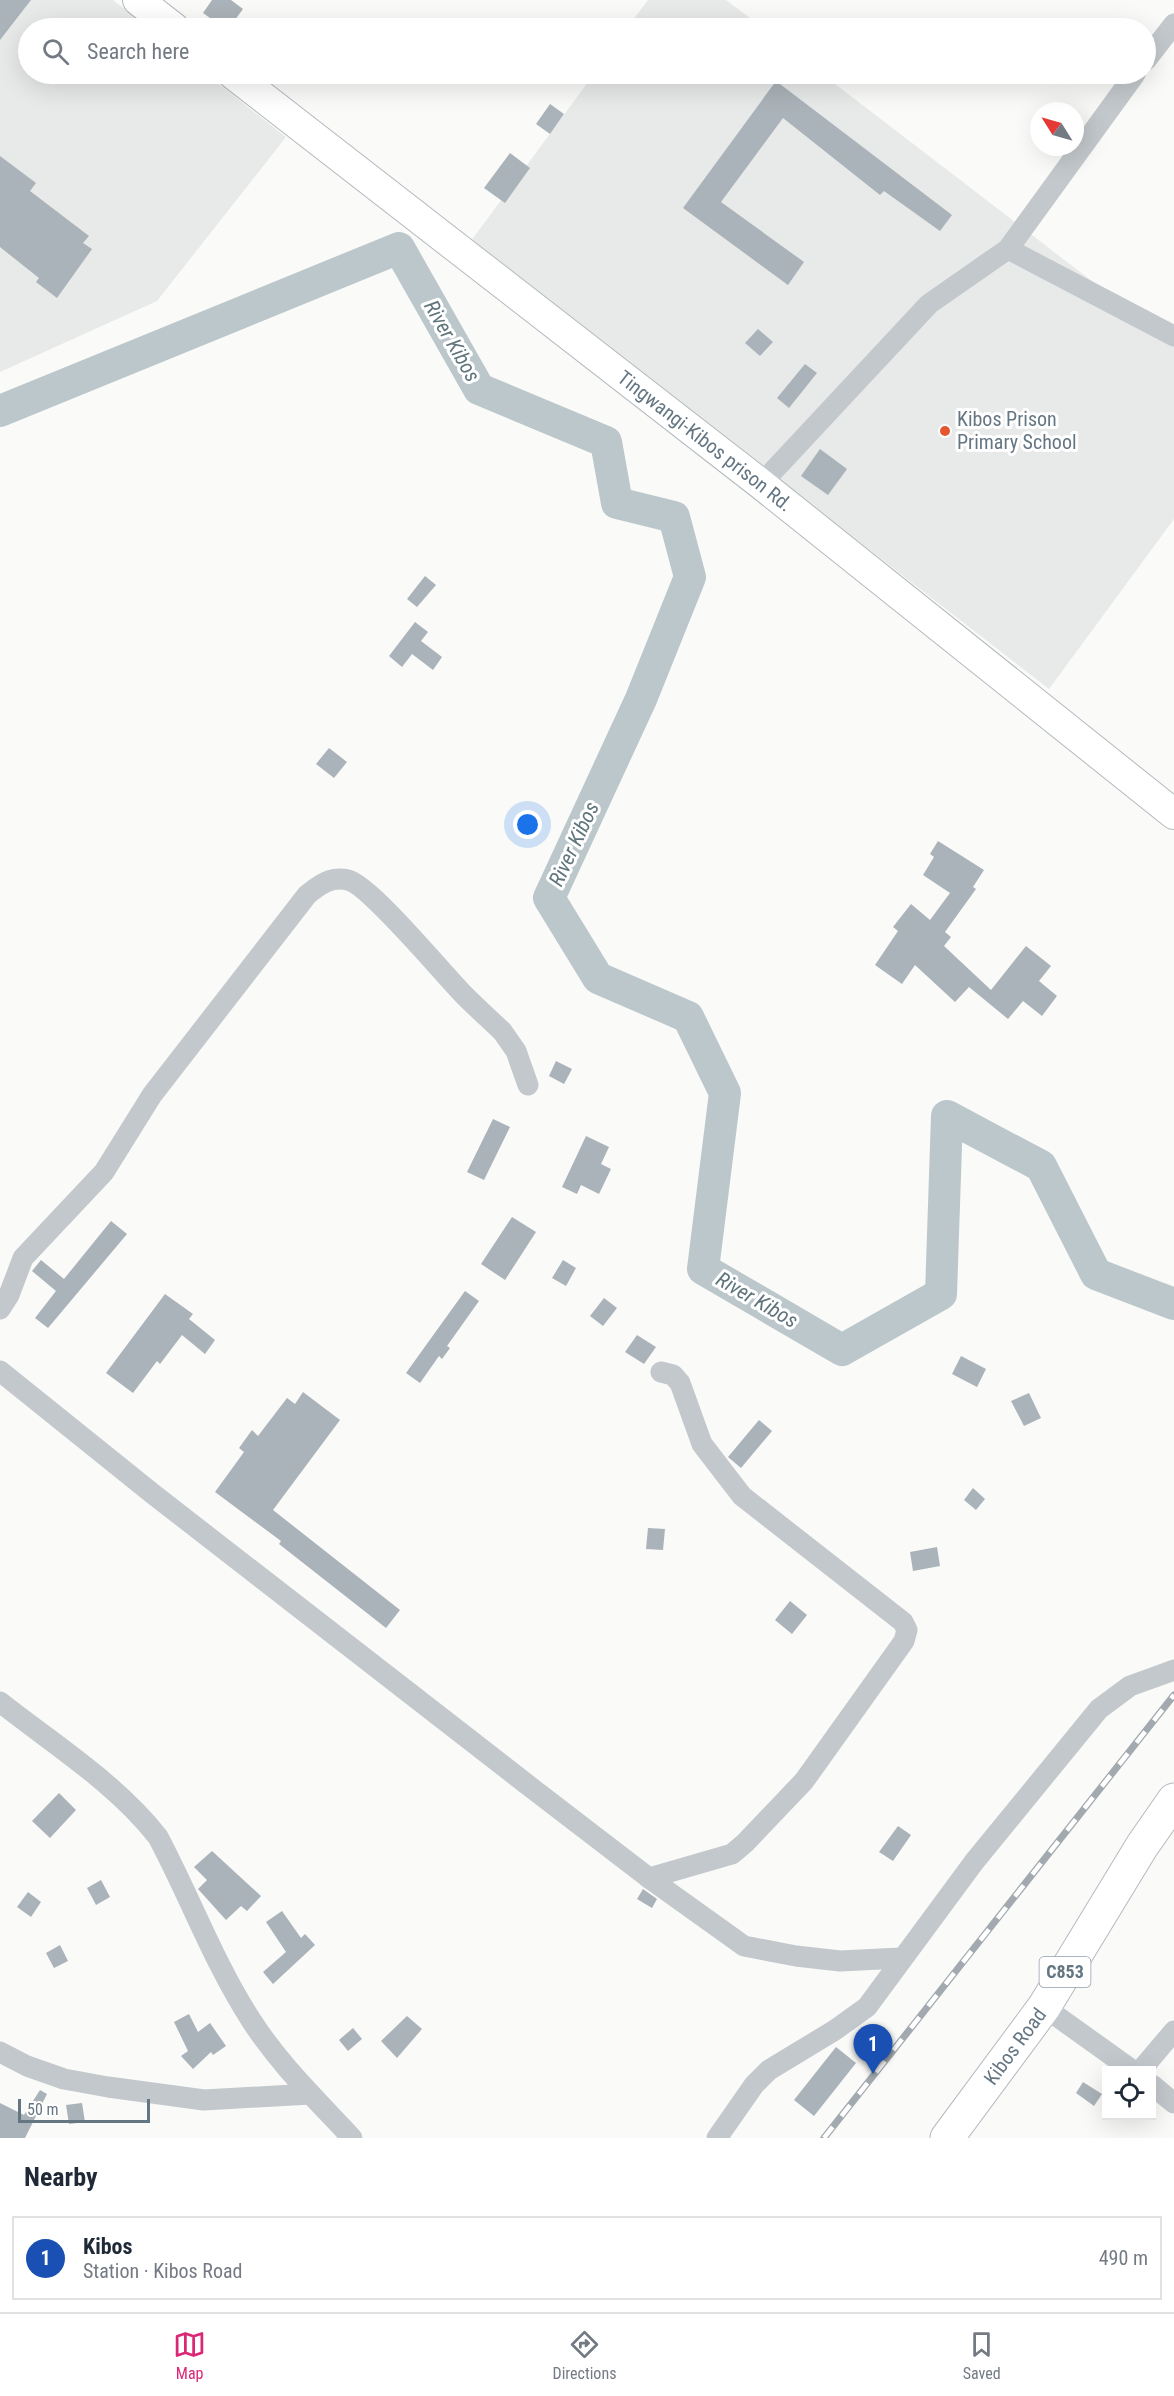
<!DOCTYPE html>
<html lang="en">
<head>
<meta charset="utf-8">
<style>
	:root { --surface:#fff; --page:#f2f2f3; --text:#1f2937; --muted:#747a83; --line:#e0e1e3; --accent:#db2777 }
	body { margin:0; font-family:"Roboto Condensed",sans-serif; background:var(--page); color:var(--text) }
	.controls { position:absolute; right:18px; bottom:18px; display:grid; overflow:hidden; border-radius:0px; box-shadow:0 6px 24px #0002 }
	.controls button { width:54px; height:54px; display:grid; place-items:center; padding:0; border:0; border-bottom:2px solid var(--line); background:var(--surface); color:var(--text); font:30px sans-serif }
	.compass { position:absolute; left:1030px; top:102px; width:54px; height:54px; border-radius:50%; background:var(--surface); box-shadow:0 6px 24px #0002; rotate:307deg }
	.scale { position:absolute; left:18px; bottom:15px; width:132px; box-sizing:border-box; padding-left:6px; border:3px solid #657683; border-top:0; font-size:16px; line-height:21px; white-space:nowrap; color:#657683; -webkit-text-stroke:4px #fff; paint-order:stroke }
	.you { position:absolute; left:528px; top:825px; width:21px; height:21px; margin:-15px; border:4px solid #fff; border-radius:50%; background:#1a73e8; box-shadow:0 0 0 9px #1a73e833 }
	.badge { display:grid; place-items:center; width:39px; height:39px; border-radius:50%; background:var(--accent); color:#fff; font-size:20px; font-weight:700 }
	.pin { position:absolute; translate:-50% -50px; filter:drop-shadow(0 2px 3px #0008) }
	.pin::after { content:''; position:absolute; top:32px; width:21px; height:18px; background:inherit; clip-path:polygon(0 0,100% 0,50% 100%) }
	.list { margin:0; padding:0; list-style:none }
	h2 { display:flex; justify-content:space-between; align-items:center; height:78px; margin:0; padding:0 24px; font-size:26px }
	h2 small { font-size:20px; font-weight:400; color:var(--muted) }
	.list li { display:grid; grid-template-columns:39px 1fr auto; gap:18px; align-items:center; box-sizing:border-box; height:84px; margin:0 12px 12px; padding:0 12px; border:2px solid var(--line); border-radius:0px }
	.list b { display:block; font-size:22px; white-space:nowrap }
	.list p { margin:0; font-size:20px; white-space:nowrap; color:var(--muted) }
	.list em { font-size:20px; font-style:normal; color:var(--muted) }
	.icon { flex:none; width:33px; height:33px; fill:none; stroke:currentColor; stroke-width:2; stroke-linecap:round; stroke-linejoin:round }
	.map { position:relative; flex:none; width:1174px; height:2138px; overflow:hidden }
	.search { position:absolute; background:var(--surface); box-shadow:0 6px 24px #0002; left:18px; right:18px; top:18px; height:66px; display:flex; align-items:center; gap:15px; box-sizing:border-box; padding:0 21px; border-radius:33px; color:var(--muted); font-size:22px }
	.sheet { height:174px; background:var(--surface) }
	nav { display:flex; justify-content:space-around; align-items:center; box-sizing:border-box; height:84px; border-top:2px solid var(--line); background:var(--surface); font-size:16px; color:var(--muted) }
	nav a { display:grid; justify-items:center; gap:3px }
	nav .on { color:var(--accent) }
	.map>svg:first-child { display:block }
</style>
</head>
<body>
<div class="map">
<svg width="1174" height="2138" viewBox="0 0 1174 2138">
	<rect width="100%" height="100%" fill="#fafaf8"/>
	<g fill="#e8e9e9">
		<path d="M0 0H113L149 28H28V74H206L286 137 157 301 0 372Z"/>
		<path d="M648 0H726L763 28H627Z"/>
		<path d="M594 74H822L1174 344V519L1049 689 471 241Z"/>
	</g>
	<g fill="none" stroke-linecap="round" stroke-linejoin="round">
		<path stroke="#bbc7cb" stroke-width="32" d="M0 411 399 248 479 389 606 442 617 503 674 517 690 577 641 699 549 898 598 978 688 1017 725 1093 703 1269 842 1350 941 1294 947 1116 1041 1166 1096 1274 1174 1304"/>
	</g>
	<g fill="#aab3b9">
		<path d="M0 0H31L0 40Z"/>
		<path d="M212 0H231L243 9 229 28H224L203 13Z"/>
		<path d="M776 81 952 215 940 231 884 191 880 195 783 118 721 202 804 262 788 285 683 208Z"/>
		<path d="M550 104 564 114 550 134 536 124Z"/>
		<path d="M510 153 530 168 505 203 484 188Z"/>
		<path d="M0 156 36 183 30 191 89 236 83 243 92 249 57 298 36 282 39 278 0 247Z"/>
		<path d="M758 329 773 342 760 356 745 343Z"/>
		<path d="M805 364 817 373 789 408 777 398Z"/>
		<path d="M820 449 847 469 828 495 801 476Z"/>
		<path d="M425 576 436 585 417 607 407 599Z"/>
		<path d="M415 622 428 632 421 641 442 657 433 670 412 654 402 667 389 656Z"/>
		<path d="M329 748 347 762 334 778 316 764Z"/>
		<path d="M938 841 984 870 973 887 976 889 945 932 951 937 944 946 991 990 1026 946 1051 966 1039 981 1057 996 1042 1016 1023 1001 1008 1019 969 987 955 1002 915 965 902 984 875 965 898 931 893 927 911 904 930 920 950 893 923 875 934 857 930 854Z"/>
		<path d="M556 1061 572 1069 564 1084 549 1076Z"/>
		<path d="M493 1119 510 1127 484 1180 467 1172Z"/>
		<path d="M586 1136 609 1147 601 1164 611 1169 599 1194 581 1185 577 1194 562 1187Z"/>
		<path d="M512 1217 536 1232 505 1280 481 1264Z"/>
		<path d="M111 1221 127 1234 48 1328 35 1318 56 1291 32 1271 41 1260 64 1279Z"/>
		<path d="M563 1260 576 1268 566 1286 552 1278Z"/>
		<path d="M465 1291 479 1301 447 1346 450 1348 442 1359 439 1356 420 1383 406 1373Z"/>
		<path d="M165 1294 193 1314 189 1319 215 1340 205 1354 182 1335 160 1364 157 1361 133 1393 106 1373Z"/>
		<path d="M604 1298 617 1308 603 1326 590 1316Z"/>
		<path d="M637 1335 656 1347 644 1364 625 1352Z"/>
		<path d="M961 1356 986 1369 977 1387 952 1374Z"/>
		<path d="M303 1392 340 1420 273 1510 400 1610 386 1628 279 1544 281 1541 215 1492 244 1452 239 1448 252 1430 258 1436 287 1398 295 1404Z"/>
		<path d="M1029 1393 1041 1418 1024 1426 1011 1401Z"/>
		<path d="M759 1420 772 1431 741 1468 728 1457Z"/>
		<path d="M973 1488 985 1499 976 1510 964 1500Z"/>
		<path d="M648 1528 665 1529 663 1550 646 1549Z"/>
		<path d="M937 1547 940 1566 913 1571 910 1552Z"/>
		<path d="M790 1601 807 1615 792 1634 775 1620Z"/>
		<path d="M59 1793 76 1810 50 1838 32 1821Z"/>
		<path d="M898 1826 911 1835 893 1861 879 1852Z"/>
		<path d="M212 1851 261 1896 247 1911 241 1906 226 1920 198 1889 207 1880 194 1867Z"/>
		<path d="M101 1880 110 1897 96 1905 87 1888Z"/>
		<path d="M643 1889 657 1899 652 1908 637 1899Z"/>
		<path d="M28 1892 41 1902 31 1917 17 1907Z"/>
		<path d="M282 1911 301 1938 305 1934 315 1945 273 1984 263 1972 286 1952 266 1922Z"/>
		<path d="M60 1945 68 1961 54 1968 46 1953Z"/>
		<path d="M189 2014 198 2032 210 2023 226 2046 213 2055 211 2052 193 2069 181 2056 188 2051 174 2022Z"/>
		<path d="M407 2016 422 2029 397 2058 381 2041Z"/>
		<path d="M353 2028 362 2039 348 2051 339 2040Z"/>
		<path d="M836 2047 856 2063 814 2116 794 2100Z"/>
		<path d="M1083 2082 1102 2094 1094 2106 1076 2093Z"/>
		<path d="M40 2090 47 2094 25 2138H0V2103L24 2115Z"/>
		<path d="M82 2103 85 2122 69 2124 66 2105Z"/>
	</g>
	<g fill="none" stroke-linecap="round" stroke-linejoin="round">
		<g stroke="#b3babf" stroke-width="32">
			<g id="secondary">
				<path d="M138 0 174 28"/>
				<path id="s1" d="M233 74 761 484 1174 814"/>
			</g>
		</g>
		<g stroke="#b5babe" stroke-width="35">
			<g id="primary">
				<path id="s2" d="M947 2138 1044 2007 1142 1846 1174 1800"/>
			</g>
		</g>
		<g stroke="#c3c8cc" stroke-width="21">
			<path d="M1146 60 1174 24"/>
			<path d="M1008 249 1174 336"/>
			<path d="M761 484 929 304 1008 249 1135 74"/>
			<path d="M0 1309 9 1295 23 1258 104 1172 152 1095 307 895C319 885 331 876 348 880 370 885 444 975 465 996 477 1008 489 1019 502 1031L516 1051 528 1085"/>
			<path d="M0 1371 153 1494 533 1789 649 1878 744 1946 796 1956 840 1961 901 1958"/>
			<path d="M0 1702C53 1744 116 1783 158 1837 190 1897 214 1963 251 2020 279 2064 317 2100 352 2138"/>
			<path d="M649 1878 732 1854 745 1843 804 1781 904 1641 907 1630 903 1622 742 1496 702 1444 680 1383 673 1375 661 1372"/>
			<path d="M1044 2007 1132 2070"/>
			<path d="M0 2052 27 2066 64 2079 108 2087 204 2100 310 2094"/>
			<path d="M1141 2070 1174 2031"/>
			<path d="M1152 2085 1174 2103"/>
			<path d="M717 2138 754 2085 769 2070 835 2030 867 2007 974 1862 1099 1709 1130 1686 1174 1670"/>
		</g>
		<use href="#secondary" stroke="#fff" stroke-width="30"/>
		<use href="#primary" stroke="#fff" stroke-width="33"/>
		<g stroke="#a2aab0" stroke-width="7">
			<path id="rail" d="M824 2138 1174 1695"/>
		</g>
		<use href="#rail" stroke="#fff" stroke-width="4.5" stroke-dasharray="14" stroke-linecap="butt"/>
	</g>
	<circle fill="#e4572e" stroke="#fff" stroke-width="2" cx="945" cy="431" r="6"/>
	<g text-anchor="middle" stroke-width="6" stroke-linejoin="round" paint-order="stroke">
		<rect fill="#fff" stroke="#939fa8" stroke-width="1.5" x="1039.5" y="1957" width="51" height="30" rx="4.5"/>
		<g font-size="18" font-weight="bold" fill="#657683">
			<text x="1065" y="1978">C853</text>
		</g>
		<g font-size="20" fill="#657683" stroke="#fff" text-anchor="start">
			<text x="957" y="426">Kibos Prison<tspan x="957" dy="23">Primary School</tspan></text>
		</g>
		<g font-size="20" fill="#657683" stroke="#fff">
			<text dy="7" stroke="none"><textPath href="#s1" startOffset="598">Tingwangi-Kibos prison Rd.</textPath></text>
			<text dy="7" stroke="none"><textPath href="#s2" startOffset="114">Kibos Road</textPath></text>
		</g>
		<g font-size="21" font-style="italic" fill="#60757c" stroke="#fff">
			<text transform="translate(452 341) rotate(60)" y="7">River Kibos</text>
			<text transform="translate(574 844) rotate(-65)" y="7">River Kibos</text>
			<text transform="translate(757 1300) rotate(30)" y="7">River Kibos</text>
		</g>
	</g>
</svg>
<div class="controls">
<button><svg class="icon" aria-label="locate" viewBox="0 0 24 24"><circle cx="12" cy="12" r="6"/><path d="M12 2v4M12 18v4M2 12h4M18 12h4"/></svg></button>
</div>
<svg class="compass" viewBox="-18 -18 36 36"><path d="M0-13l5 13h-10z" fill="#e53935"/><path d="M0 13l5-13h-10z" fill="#747a83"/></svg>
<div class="scale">50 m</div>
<div class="you"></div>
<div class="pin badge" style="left:873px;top:2074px;background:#1a4fb4">1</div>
<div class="search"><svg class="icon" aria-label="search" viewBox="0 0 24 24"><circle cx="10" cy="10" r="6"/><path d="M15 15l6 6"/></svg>Search here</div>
</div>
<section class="sheet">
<h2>Nearby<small></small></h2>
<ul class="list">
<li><span class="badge" style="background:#1a4fb4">1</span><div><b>Kibos</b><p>Station · Kibos Road</p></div><em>490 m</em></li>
</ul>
</section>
<nav>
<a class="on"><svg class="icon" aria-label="map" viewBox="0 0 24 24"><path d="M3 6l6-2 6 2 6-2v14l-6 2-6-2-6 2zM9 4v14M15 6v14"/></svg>Map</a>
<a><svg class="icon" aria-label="directions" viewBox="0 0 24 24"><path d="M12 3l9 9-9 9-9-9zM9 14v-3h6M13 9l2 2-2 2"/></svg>Directions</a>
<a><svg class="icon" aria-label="saved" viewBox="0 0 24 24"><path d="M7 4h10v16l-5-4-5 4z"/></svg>Saved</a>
</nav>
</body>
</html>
